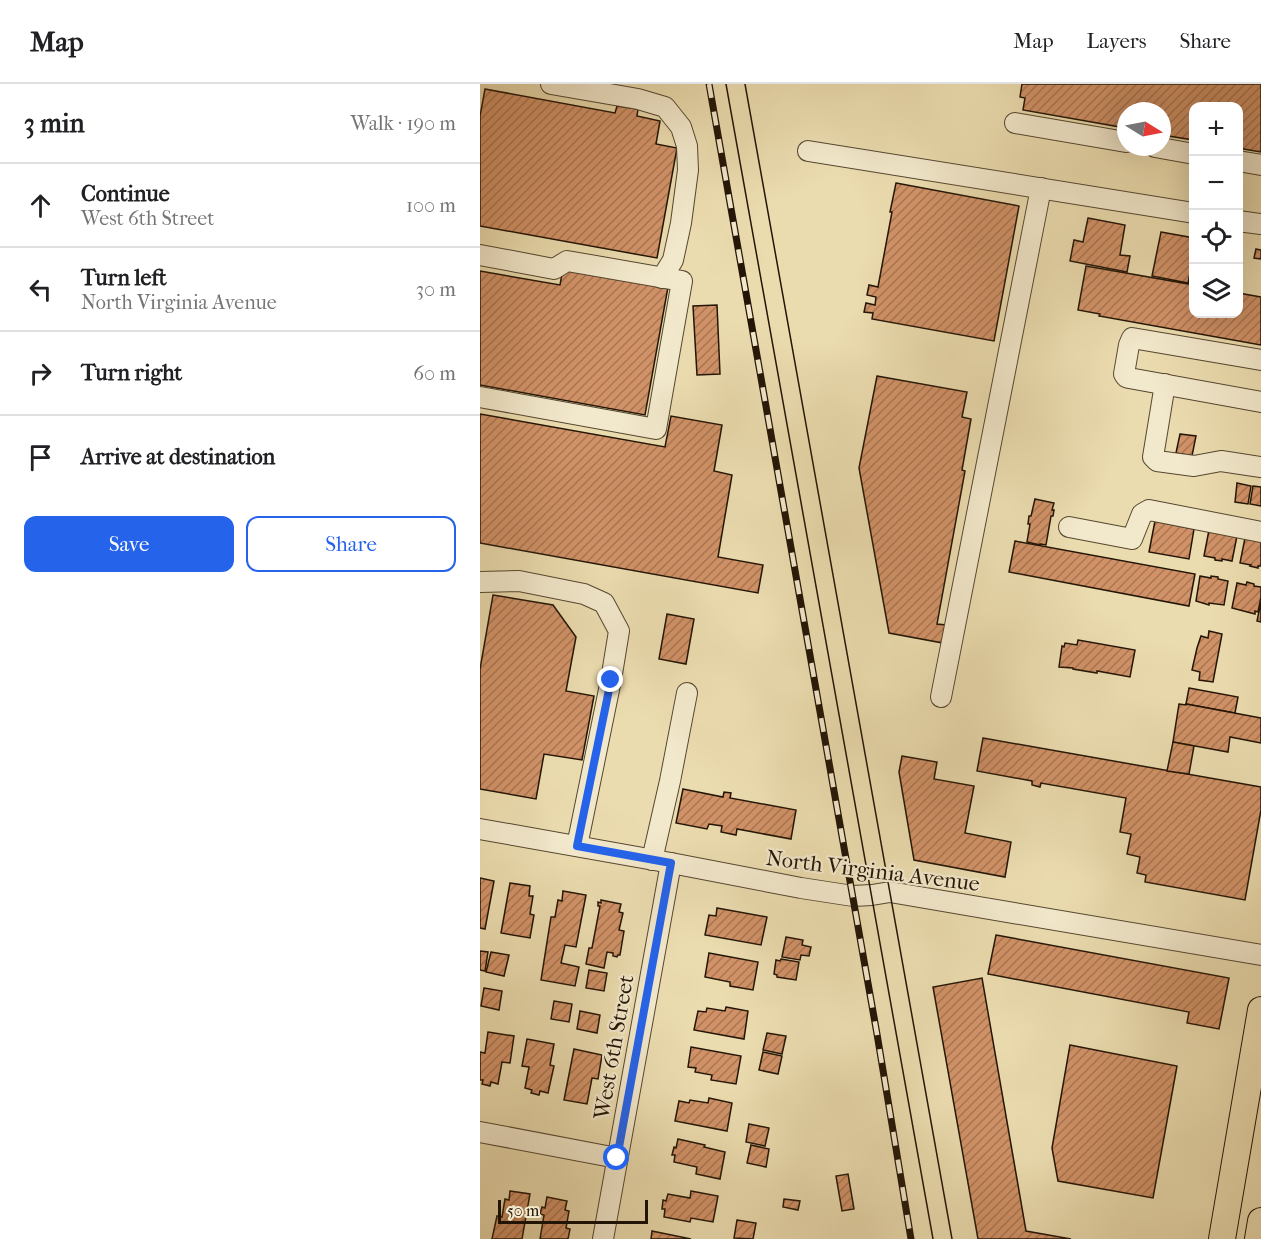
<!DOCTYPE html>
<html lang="en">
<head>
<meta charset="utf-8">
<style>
	:root { --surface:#fff; --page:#f6f6f6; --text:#202124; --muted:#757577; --line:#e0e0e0; --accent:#2563eb }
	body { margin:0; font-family:"IM FELL French Canon",serif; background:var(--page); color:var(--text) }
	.controls { position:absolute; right:18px; top:18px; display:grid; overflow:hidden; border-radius:12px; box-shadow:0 6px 24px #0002 }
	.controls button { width:54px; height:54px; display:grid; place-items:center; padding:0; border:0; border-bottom:2px solid var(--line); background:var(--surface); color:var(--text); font:30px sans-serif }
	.compass { position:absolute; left:637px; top:18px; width:54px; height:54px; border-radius:50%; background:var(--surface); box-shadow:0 6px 24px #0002; rotate:100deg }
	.scale { position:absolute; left:18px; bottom:15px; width:150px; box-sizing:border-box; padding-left:6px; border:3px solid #231506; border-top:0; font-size:16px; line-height:21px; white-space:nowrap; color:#231506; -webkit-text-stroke:4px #f2e8cb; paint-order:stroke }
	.stop { position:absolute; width:18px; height:18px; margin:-14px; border:4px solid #2563eb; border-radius:50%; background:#fff }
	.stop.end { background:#2563eb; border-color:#fff; box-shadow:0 2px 6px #0008 }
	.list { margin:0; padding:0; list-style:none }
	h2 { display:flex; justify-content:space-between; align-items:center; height:78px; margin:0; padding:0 24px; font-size:26px }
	h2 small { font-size:20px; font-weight:400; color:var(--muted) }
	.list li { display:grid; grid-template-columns:39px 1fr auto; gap:18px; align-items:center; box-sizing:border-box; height:84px; padding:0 24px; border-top:2px solid var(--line) }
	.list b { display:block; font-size:22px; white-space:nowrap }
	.list p { margin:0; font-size:20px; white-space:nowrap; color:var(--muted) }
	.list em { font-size:20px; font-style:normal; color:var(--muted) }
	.actions { display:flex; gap:12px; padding:18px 24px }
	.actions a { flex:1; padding:14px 0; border:2px solid var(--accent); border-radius:12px; text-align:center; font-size:21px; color:var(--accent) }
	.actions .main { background:var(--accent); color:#fff }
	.icon { flex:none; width:33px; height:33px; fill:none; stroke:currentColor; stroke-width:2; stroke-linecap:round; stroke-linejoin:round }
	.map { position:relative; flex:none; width:781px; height:1155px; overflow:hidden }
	header { display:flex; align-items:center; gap:36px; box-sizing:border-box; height:84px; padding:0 30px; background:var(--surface); border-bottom:2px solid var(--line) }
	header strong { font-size:28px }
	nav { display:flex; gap:33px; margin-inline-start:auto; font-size:21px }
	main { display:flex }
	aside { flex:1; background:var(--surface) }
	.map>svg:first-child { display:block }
</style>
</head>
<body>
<header>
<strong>Map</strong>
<nav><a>Map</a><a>Layers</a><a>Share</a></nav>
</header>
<main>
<aside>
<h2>3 min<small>Walk · 190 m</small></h2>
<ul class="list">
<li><svg class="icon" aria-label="ahead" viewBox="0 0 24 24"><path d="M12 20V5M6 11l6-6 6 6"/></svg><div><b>Continue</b><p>West 6th Street</p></div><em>100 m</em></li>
<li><svg class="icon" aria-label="left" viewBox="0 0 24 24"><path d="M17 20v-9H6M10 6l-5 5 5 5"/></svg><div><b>Turn left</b><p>North Virginia Avenue</p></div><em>30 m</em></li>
<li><svg class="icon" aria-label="right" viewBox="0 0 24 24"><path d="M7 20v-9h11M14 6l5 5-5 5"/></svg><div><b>Turn right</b></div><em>60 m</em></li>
<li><svg class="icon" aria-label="arrive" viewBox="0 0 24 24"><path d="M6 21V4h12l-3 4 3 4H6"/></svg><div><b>Arrive at destination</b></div></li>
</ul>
<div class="actions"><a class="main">Save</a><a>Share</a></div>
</aside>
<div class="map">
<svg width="781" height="1155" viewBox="0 0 781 1155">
	<defs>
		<pattern id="building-hatch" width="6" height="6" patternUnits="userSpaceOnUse" patternTransform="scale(1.5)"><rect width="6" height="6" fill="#d19267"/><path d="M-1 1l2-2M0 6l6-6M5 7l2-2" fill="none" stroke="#a97653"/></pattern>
	</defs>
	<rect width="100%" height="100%" fill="#ebdcaf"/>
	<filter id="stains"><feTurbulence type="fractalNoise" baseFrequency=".00333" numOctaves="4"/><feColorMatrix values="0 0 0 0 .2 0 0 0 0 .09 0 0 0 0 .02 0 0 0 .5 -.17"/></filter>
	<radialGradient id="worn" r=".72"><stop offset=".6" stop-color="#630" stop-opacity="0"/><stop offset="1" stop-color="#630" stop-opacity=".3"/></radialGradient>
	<g fill="url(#building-hatch)" stroke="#231506" stroke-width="1.5">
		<path d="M542 0H781V68L758 64V22H714V56L682 51V27H646V44L543 26 545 14 540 13Z"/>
		<path d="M5 5 135 29 137 22 158 25 157 32 180 37 176 60 197 64 177 174 0 142V32Z"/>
		<path d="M416 99 539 122 514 257 392 235 393 229 384 228 386 219 395 221 396 213 387 211 389 201 398 203 412 128H410Z"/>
		<path d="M608 134 645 141 640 171 650 172 647 188 590 177 594 156 603 158Z"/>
		<path d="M681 148 714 154V172L708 199 672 192Z"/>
		<path d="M776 165 781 166V175L774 174Z"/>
		<path d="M606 182 714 201V230H758V209L781 213V261L619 232 620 230 598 226Z"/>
		<path d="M83 184 188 203 165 331 0 301V187L80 201Z"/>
		<path d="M237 221 240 290 217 291 213 222Z"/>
		<path d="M397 292 487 308 482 333 491 335 482 386 485 387 457 540 466 541 463 559 409 549 379 384Z"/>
		<path d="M0 330 185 363 191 332 242 341 234 387 252 391 238 473 283 481 278 509 0 459Z"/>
		<path d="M700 350 716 352 712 372 696 369Z"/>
		<path d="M757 399 771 402 768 420 755 418Z"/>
		<path d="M773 402 781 403V422L770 420Z"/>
		<path d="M555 415 574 419 572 426H574L573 432H571L566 461 560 460V461L547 458 550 440H548L549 432H551Z"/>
		<path d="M675 437 714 445 709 475 669 468Z"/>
		<path d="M729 446 757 452 752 477 742 475V477L735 476V474L724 472Z"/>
		<path d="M765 454 781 455V482H778V484L770 482 771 481 760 479Z"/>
		<path d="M535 457 715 490 709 522 529 488Z"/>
		<path d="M720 492 731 494V492L738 493V495L748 497 744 521 729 519V521L716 517Z"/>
		<path d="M767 498 774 500V502L781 503V513L778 528 775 527V530L752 524 757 499 766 501Z"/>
		<path d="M13 511 73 521 96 553 86 607 114 612 102 676 64 670 56 715 0 705V585Z"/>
		<path d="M781 518V538L777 537Z"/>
		<path d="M187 530 214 535 206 580 179 575Z"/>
		<path d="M729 547 742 550 733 598 719 596 720 588 712 586 717 564 721 552 728 554Z"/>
		<path d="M598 556 655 566 650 593 617 587V589L593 585V584L579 583 582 562 584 563 585 559 597 561Z"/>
		<path d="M709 604 758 613 755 629 706 620Z"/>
		<path d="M699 620 706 621V620L781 634V659L750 653 748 668 693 658Z"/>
		<path d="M503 654 781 703V726L765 816 665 798 666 791 657 789 660 773 647 770 651 750 640 748 646 714 561 699 560 703 552 701V697L497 687Z"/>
		<path d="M693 658 714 662 709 690 687 687Z"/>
		<path d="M422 672 457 678 454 695 494 702 485 749 531 758 525 793 434 776 419 688Z"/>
		<path d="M203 705 243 713 244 708 251 709 250 714 316 726 311 755 257 745 256 751 241 748 242 742 229 740 227 745 196 739Z"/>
		<path d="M0 794 14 797 5 845 0 844Z"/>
		<path d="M30 799 50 802 49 812H53L50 830 54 831 50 854 21 849Z"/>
		<path d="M83 807 106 811 96 863 85 861 81 879 99 883 95 902 61 896 71 833H75L78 816 82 817Z"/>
		<path d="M121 816 141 820 139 828 143 829 139 846 144 847 140 871H138L137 873 133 872V869L127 868 124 884 106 880 109 864H112L120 822H118V818L121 819Z"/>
		<path d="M237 824 287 833 281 861 225 851 229 831 236 832Z"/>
		<path d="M516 851 749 894 739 945 707 939 709 928 508 890Z"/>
		<path d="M306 853 323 856 322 861 331 863 329 872 321 871 320 876 302 873Z"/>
		<path d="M0 867 8 868 5 887 0 886Z"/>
		<path d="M11 868 29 871 24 892 6 888Z"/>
		<path d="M229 869 278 878 273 906 250 902V898L225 893Z"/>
		<path d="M301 875 319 878 316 896 297 893V891L294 890 296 876 300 877Z"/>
		<path d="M109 886 127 889 124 907 106 904Z"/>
		<path d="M502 894 546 1147 591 1155H498L453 903Z"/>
		<path d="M4 904 22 907 19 926 1 922Z"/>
		<path d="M74 917 92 920 89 938 71 935Z"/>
		<path d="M246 923 268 927 264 955 214 946 218 927 226 928 227 924 245 927Z"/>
		<path d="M100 927 120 931 117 949 97 945Z"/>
		<path d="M8 948 34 952 30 979 22 978 18 1000 11 998 10 1002 2 1000 3 996H0V968L5 969Z"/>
		<path d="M287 949 306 952 302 970 283 966Z"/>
		<path d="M47 955 74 960 70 981 74 982 68 1009 60 1007 59 1011 51 1009 52 1006 45 1004 49 983 42 982Z"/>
		<path d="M590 961 697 982 673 1114 578 1097 572 1064Z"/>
		<path d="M211 963 261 972 256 1000 231 996 232 991 215 988 216 984 208 983Z"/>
		<path d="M94 965 122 971 118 995 112 994 107 1020 84 1016Z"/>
		<path d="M283 968 302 972 298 990 279 986Z"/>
		<path d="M229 1014 252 1019 247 1047 195 1037 199 1017 209 1019 210 1016 228 1019Z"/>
		<path d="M269 1040 289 1044 285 1062 266 1058Z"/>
		<path d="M198 1055 225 1061 224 1063 245 1068 240 1095 216 1090 217 1083 194 1078 195 1071H192L194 1063 196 1064Z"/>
		<path d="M271 1061 289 1065 286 1083 267 1079Z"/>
		<path d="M368 1090 374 1125 362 1127 356 1092Z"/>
		<path d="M30 1107 50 1110 42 1155H12L17 1132 22 1133 25 1115 29 1116Z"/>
		<path d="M211 1107 238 1112 233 1138 211 1134 210 1138 184 1133 185 1125H182L183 1116 186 1117 188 1110 210 1114Z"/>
		<path d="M67 1113 87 1117 85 1126 89 1127 86 1144 90 1145 88 1155H60L64 1131 60 1130 62 1123 65 1124Z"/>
		<path d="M304 1115 320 1117 318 1126 303 1123Z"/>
		<path d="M257 1136 276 1139 273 1155 254 1154Z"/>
		<path d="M172 1147 211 1155H171Z"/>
	</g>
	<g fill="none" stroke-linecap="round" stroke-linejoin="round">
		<g stroke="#554730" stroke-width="22">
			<g id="minor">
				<path d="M71 0 158 15 185 23 201 43 207 62 208 86 201 139 193 176 182 194"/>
				<path d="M535 39 646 58"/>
				<path d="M675 63 714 70"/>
				<path d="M328 67 714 129"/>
				<path d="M758 77 781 81"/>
				<path d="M758 137 781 140"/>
				<path d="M0 171 74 185 87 177 202 197 176 345 0 313"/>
				<path d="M781 276 652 254 649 261 644 290 646 293 649 294 781 318"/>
				<path d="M685 300 673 373 677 377 714 382 741 377 781 383"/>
				<path d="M589 443 652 455 662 430 669 426 781 448"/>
				<path d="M0 498 39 497 104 510 124 519 139 547 131 596 97 762"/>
				<path d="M461 613 561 104"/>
				<path d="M0 745 191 779 321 804 373 812 392 811 410 808 781 871"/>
				<path d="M172 776 190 697 207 609"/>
				<path d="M0 1048 137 1074"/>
				<path d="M123 1155 191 779"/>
			</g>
		</g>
		<g stroke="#231506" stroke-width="28">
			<g id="major">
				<path d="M742 1155 781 926"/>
				<path d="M778 1155 781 1137"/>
			</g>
		</g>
		<use href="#minor" stroke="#f2e8cb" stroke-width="20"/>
		<use href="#major" stroke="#ebdcaf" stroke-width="26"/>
		<g stroke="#231506" stroke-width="1.5">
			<path d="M246 0 453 1155"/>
			<path d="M265 0 472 1155"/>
		</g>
		<g stroke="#231506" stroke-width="7">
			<path id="rail" d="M229 0 397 950 431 1155"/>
		</g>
		<use href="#rail" stroke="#f2e8cb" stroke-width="4.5" stroke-dasharray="14" stroke-linecap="butt"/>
	</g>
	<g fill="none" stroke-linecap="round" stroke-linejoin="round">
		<path stroke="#2563eb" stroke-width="8" d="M131 596 97 762 191 779 137 1074"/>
	</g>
	<g text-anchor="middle" stroke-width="4.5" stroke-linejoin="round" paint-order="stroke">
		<g font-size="22" fill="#231506" stroke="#f2e8cb">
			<text transform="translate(393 786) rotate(7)" y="8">North Virginia Avenue</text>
			<text transform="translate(133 963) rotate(-80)" y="8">West 6th Street</text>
		</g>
	</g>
	<rect width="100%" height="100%" filter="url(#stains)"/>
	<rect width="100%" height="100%" fill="url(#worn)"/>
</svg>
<div class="controls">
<button>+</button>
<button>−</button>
<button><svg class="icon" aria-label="locate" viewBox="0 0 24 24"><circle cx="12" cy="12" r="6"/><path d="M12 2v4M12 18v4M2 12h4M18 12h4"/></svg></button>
<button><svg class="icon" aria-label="layers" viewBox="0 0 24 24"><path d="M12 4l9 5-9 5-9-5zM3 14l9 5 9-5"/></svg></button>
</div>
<svg class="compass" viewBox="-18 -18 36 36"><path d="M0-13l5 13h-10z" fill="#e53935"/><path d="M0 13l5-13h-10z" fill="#757577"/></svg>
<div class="scale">50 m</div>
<div class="stop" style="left:137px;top:1074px"></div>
<div class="stop end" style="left:131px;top:596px"></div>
</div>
</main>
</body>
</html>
